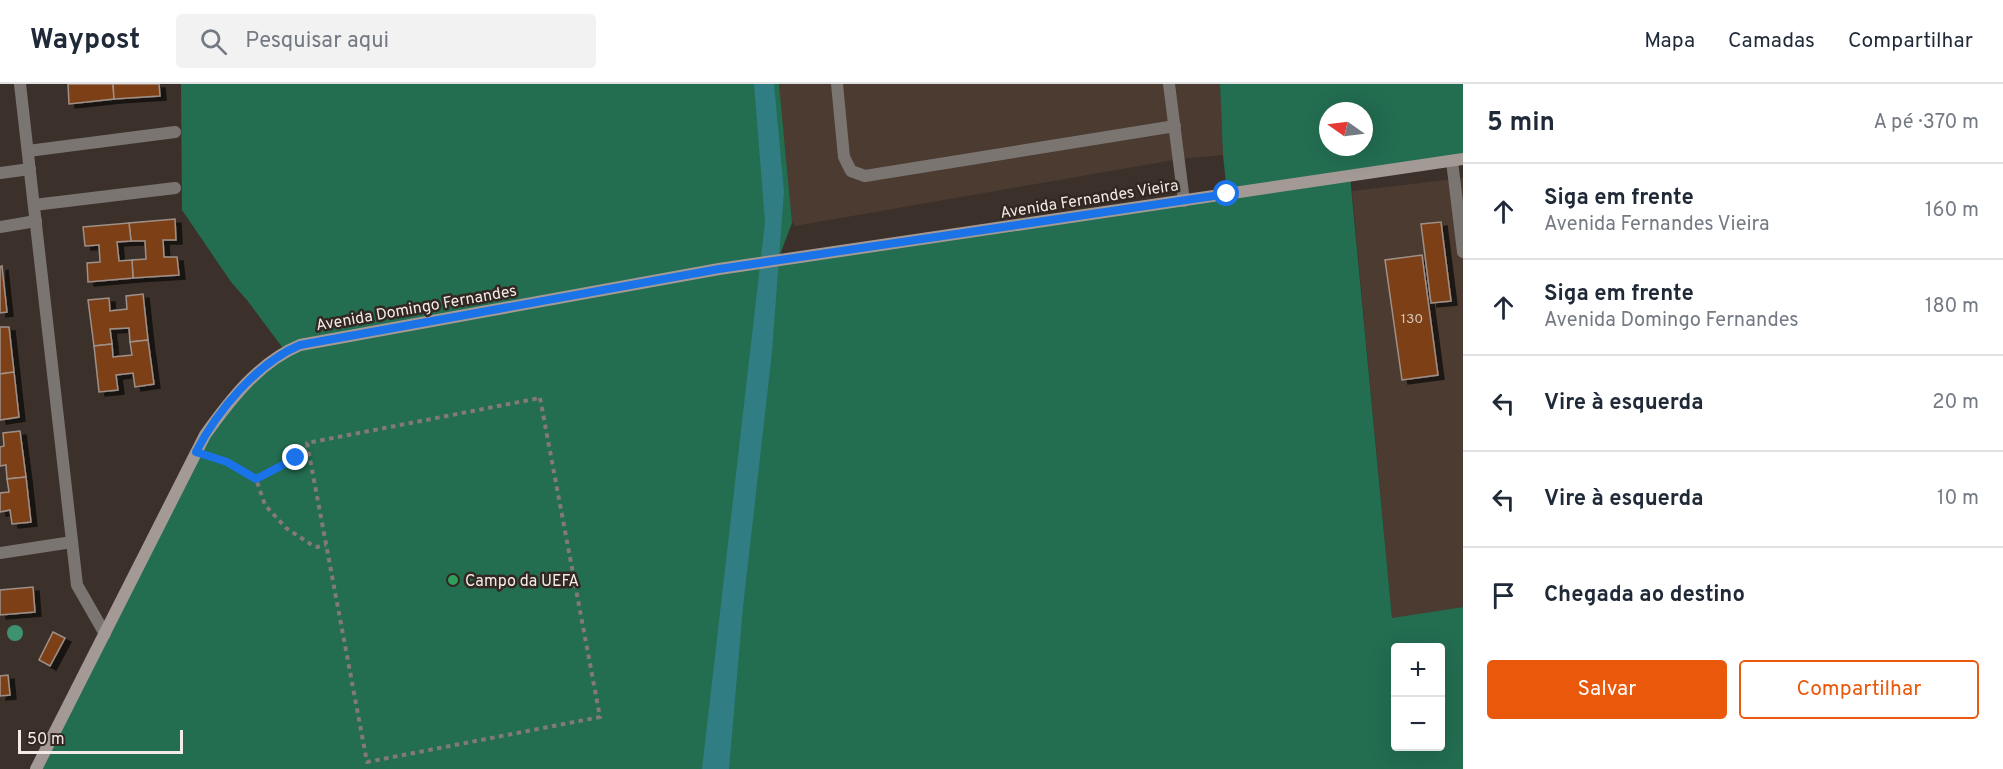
<!DOCTYPE html>
<html lang="pt">
<head>
<meta charset="utf-8">
<style>
	:root { --surface:#fff; --page:#f2f2f3; --text:#1f2937; --muted:#747a83; --line:#e0e1e3; --accent:#ea580c }
	body { margin:0; font-family:Overpass,sans-serif; background:var(--page); color:var(--text) }
	.controls { position:absolute; right:18px; bottom:18px; display:grid; overflow:hidden; border-radius:6px; box-shadow:0 6px 24px #0002 }
	.controls button { width:54px; height:54px; display:grid; place-items:center; padding:0; border:0; border-bottom:2px solid var(--line); background:var(--surface); color:var(--text); font:30px sans-serif }
	.compass { position:absolute; left:1319px; top:18px; width:54px; height:54px; border-radius:50%; background:var(--surface); box-shadow:0 6px 24px #0002; rotate:284deg }
	.scale { position:absolute; left:18px; bottom:15px; width:165px; box-sizing:border-box; padding-left:6px; border:3px solid #f3ebe7; border-top:0; font-size:16px; line-height:21px; white-space:nowrap; color:#f3ebe7; -webkit-text-stroke:4px #322721; paint-order:stroke }
	.stop { position:absolute; width:18px; height:18px; margin:-14px; border:4px solid #1a73e8; border-radius:50%; background:#fff }
	.stop.end { background:#1a73e8; border-color:#fff; box-shadow:0 2px 6px #0008 }
	.list { margin:0; padding:0; list-style:none }
	h2 { display:flex; justify-content:space-between; align-items:center; height:78px; margin:0; padding:0 24px; font-size:26px }
	h2 small { font-size:20px; font-weight:400; color:var(--muted) }
	.list li { display:grid; grid-template-columns:39px 1fr auto; gap:18px; align-items:center; box-sizing:border-box; height:96px; padding:0 24px; border-top:2px solid var(--line) }
	.list b { display:block; font-size:22px; white-space:nowrap }
	.list p { margin:0; font-size:20px; white-space:nowrap; color:var(--muted) }
	.list em { font-size:20px; font-style:normal; color:var(--muted) }
	.actions { display:flex; gap:12px; padding:18px 24px }
	.actions a { flex:1; padding:14px 0; border:2px solid var(--accent); border-radius:6px; text-align:center; font-size:21px; color:var(--accent) }
	.actions .main { background:var(--accent); color:#fff }
	.icon { flex:none; width:33px; height:33px; fill:none; stroke:currentColor; stroke-width:2; stroke-linecap:round; stroke-linejoin:round }
	.map { position:relative; flex:none; width:1463px; height:685px; overflow:hidden }
	header { display:flex; align-items:center; gap:36px; box-sizing:border-box; height:84px; padding:0 30px; background:var(--surface); border-bottom:2px solid var(--line) }
	header strong { font-size:28px }
	nav { display:flex; gap:33px; margin-inline-start:auto; font-size:21px }
	.search { width:420px; height:54px; background:var(--page); display:flex; align-items:center; gap:15px; box-sizing:border-box; padding:0 21px; border-radius:6px; color:var(--muted); font-size:22px }
	main { display:flex }
	aside { flex:1; background:var(--surface) }
	.map>svg:first-child { display:block }
</style>
</head>
<body>
<header>
<strong>Waypost</strong>
<div class="search"><svg class="icon" aria-label="search" viewBox="0 0 24 24"><circle cx="10" cy="10" r="6"/><path d="M15 15l6 6"/></svg>Pesquisar aqui</div>
<nav><a>Mapa</a><a>Camadas</a><a>Compartilhar</a></nav>
</header>
<main>
<div class="map">
<svg width="1463" height="685" viewBox="0 0 1463 685">
	<defs>
		<filter id="shadow"><feDropShadow dx="6" dy="4" stdDeviation="0" flood-color="#0009"/></filter>
	</defs>
	<rect width="100%" height="100%" fill="#3c312a"/>
	<g fill="#4b3b31">
		<path d="M779 0H1220L1223 71 1179 75 795 142 791 135Z"/>
		<path d="M1463 94V523L1392 535 1352 107Z"/>
	</g>
	<path fill="#236d51" fill-rule="evenodd" d="M181 0H779L792 139 778 176 1227 110 1223 71 1220 0H1463V75L1350 92 1392 534 1463 523V685H36L205 351 285 267 247 216 231 198 182 126ZM1328 27H1364V63H1328ZM1396 564H1440V662H1396Z"/>
	<path fill="#307d83" d="M754 0H774L784 107 772 268 743 523 729 685H702L765 138Z"/>
	<g fill="#7d4017" stroke="#9e9089" stroke-width="1.5" filter="url(#shadow)">
		<path d="M68 0H113L114 15 69 20Z"/>
		<path d="M113 0H159L160 12 114 15Z"/>
		<path d="M175 135 176 156H163L164 173H177L179 191 133 194 132 176 146 175 145 157H131L129 139Z"/>
		<path d="M1441 138 1451 217 1431 219 1421 140Z"/>
		<path d="M129 139 131 157 117 158 119 177 132 176 133 194 88 198 87 179 100 178 99 161 85 162 83 143Z"/>
		<path d="M1422 171 1438 291 1402 296 1385 176Z"/>
		<path d="M2 182 7 228 0 229V183Z"/>
		<path d="M143 210 148 256 130 258 129 244 110 245 112 260 94 262 88 216 109 214 110 227 127 225 126 212Z"/>
		<path d="M0 243H9L14 288 0 290Z"/>
		<path d="M148 256 154 300 135 303 133 289 116 291 118 306 99 308 94 262 112 260 113 273 132 271 130 258Z"/>
		<path d="M14 288 19 333 0 336V290Z"/>
		<path d="M20 347 26 393 7 395 6 381 0 382V363L4 362 3 349Z"/>
		<path d="M26 393 31 438 12 440 10 426 0 428V409L9 408 7 395Z"/>
		<path d="M33 503 35 528 0 531V506Z"/>
		<path d="M53 548 65 554 50 582 39 576Z"/>
		<path d="M8 591 10 611 0 612V592Z"/>
	</g>
	<g fill="none" stroke-linecap="round" stroke-linejoin="round">
		<g stroke="#847a74" stroke-width="4" stroke-dasharray="4.5 4.5" stroke-linecap="butt">
			<path d="M540 314 600 633 367 678 307 359Z"/>
			<path d="M211 373 227 378 256 395 265 421 286 444 312 461 317 463 326 461"/>
			<path d="M256 395 308 367"/>
		</g>
		<g stroke="#7b7572" stroke-width="12">
			<path d="M20 0 77 501 105 550"/>
			<path d="M837 0 844 73 851 87 865 92 1175 42"/>
			<path d="M1169 0 1184 117"/>
			<path d="M28 67 175 48"/>
			<path d="M1452 77 1463 168"/>
			<path d="M0 89 30 85"/>
			<path d="M34 121 175 104"/>
			<path d="M0 143 36 137"/>
			<path d="M0 469 72 458"/>
		</g>
		<path stroke="#a39995" stroke-width="12" d="M36 685 205 351C230 316 259 278 300 261L719 185 1463 75"/>
	</g>
	<circle fill="#3f9270" cx="15" cy="549" r="8"/>
	<g fill="none" stroke-linecap="round" stroke-linejoin="round">
		<path stroke="#1a73e8" stroke-width="8" d="M296 374 256 395 227 378 196 368C217 327 257 279 300 261L719 185 1227 110"/>
	</g>
	<circle fill="#2e9e5b" stroke="#322721" stroke-width="2" cx="453" cy="496" r="6"/>
	<g text-anchor="middle" stroke-width="5" stroke-linejoin="round" paint-order="stroke">
		<g font-size="14" fill="#d6c0b3">
			<text x="1412" y="239">130</text>
		</g>
		<g font-size="16" fill="#f3ebe7" stroke="#322721">
			<text transform="translate(1089 114) rotate(-9)" y="6">Avenida Fernandes Vieira</text>
			<text transform="translate(416 223) rotate(-10)" y="6">Avenida Domingo Fernandes</text>
		</g>
		<g font-size="16" fill="#f3ebe7" stroke="#322721" text-anchor="start">
			<text x="465" y="502">Campo da UEFA</text>
		</g>
	</g>
</svg>
<div class="controls">
<button>+</button>
<button>−</button>
</div>
<svg class="compass" viewBox="-18 -18 36 36"><path d="M0-13l5 13h-10z" fill="#e53935"/><path d="M0 13l5-13h-10z" fill="#747a83"/></svg>
<div class="scale">50 m</div>
<div class="stop" style="left:1227px;top:110px"></div>
<div class="stop end" style="left:296px;top:374px"></div>
</div>
<aside>
<h2>5 min<small>A pé · 370 m</small></h2>
<ul class="list">
<li><svg class="icon" aria-label="ahead" viewBox="0 0 24 24"><path d="M12 20V5M6 11l6-6 6 6"/></svg><div><b>Siga em frente</b><p>Avenida Fernandes Vieira</p></div><em>160 m</em></li>
<li><svg class="icon" aria-label="ahead" viewBox="0 0 24 24"><path d="M12 20V5M6 11l6-6 6 6"/></svg><div><b>Siga em frente</b><p>Avenida Domingo Fernandes</p></div><em>180 m</em></li>
<li><svg class="icon" aria-label="left" viewBox="0 0 24 24"><path d="M17 20v-9H6M10 6l-5 5 5 5"/></svg><div><b>Vire à esquerda</b></div><em>20 m</em></li>
<li><svg class="icon" aria-label="left" viewBox="0 0 24 24"><path d="M17 20v-9H6M10 6l-5 5 5 5"/></svg><div><b>Vire à esquerda</b></div><em>10 m</em></li>
<li><svg class="icon" aria-label="arrive" viewBox="0 0 24 24"><path d="M6 21V4h12l-3 4 3 4H6"/></svg><div><b>Chegada ao destino</b></div></li>
</ul>
<div class="actions"><a class="main">Salvar</a><a>Compartilhar</a></div>
</aside>
</main>
</body>
</html>
